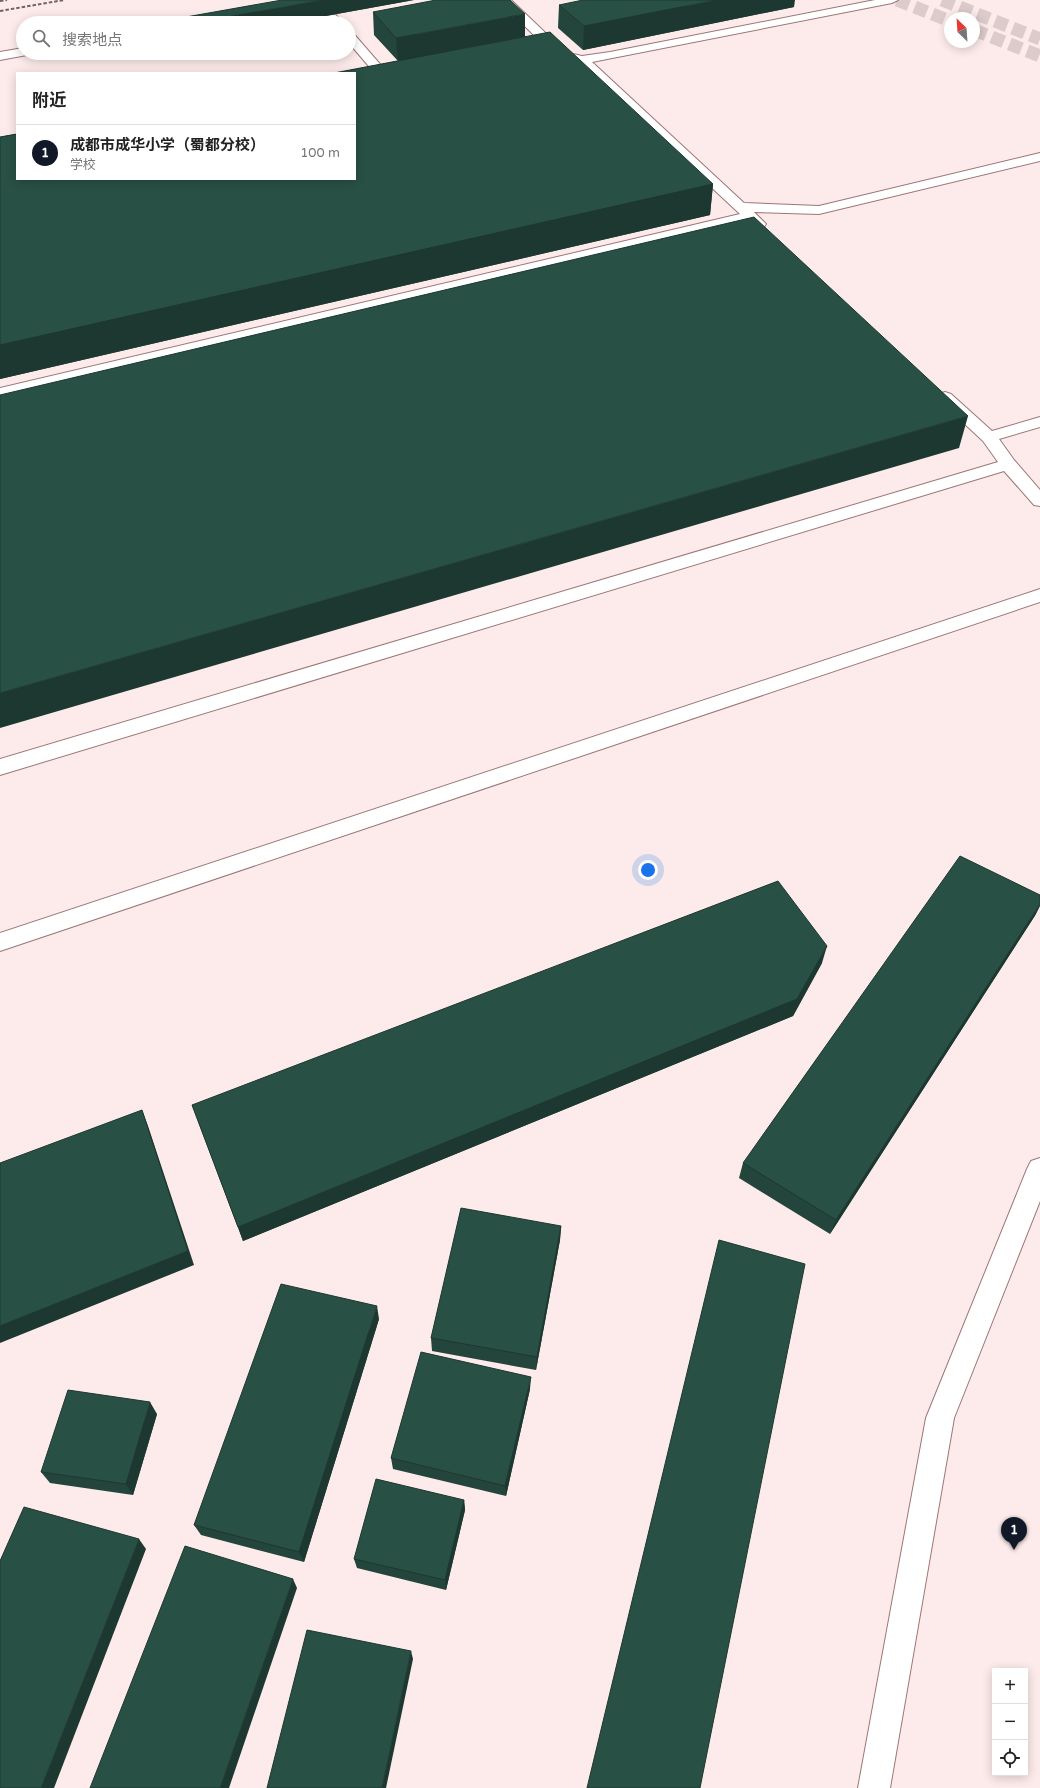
<!DOCTYPE html>
<html lang="zh">
<head>
<meta charset="utf-8">
<style>
	:root { --surface:#fff; --page:#f6f6f6; --text:#222; --muted:#767676; --line:#e0e0e0; --accent:#111827 }
	body { margin:0; font-family:"Varela Round","Noto Sans SC",sans-serif; background:var(--page); color:var(--text) }
	.controls { position:absolute; right:12px; bottom:12px; display:grid; overflow:hidden; border-radius:0px; box-shadow:0 2px 10px #0003 }
	.controls button { width:36px; height:36px; display:grid; place-items:center; padding:0; border:0; border-bottom:1px solid var(--line); background:var(--surface); color:var(--text); font:20px sans-serif }
	.compass { position:absolute; left:944px; top:12px; width:36px; height:36px; border-radius:50%; background:var(--surface); box-shadow:0 2px 10px #0003; rotate:335deg }
	.you { position:absolute; left:648px; top:870px; width:14px; height:14px; margin:-10px; border:3px solid #fff; border-radius:50%; background:#1a73e8; box-shadow:0 0 0 6px #1a73e833 }
	.badge { display:grid; place-items:center; width:26px; height:26px; border-radius:50%; background:var(--accent); color:#fff; font-size:13px; font-weight:700 }
	.pin { position:absolute; translate:-50% -33px; filter:drop-shadow(0 1px 2px #0008) }
	.pin::after { content:''; position:absolute; top:21px; width:14px; height:12px; background:inherit; clip-path:polygon(0 0,100% 0,50% 100%) }
	.list { margin:0; padding:0; list-style:none }
	h2 { display:flex; justify-content:space-between; align-items:center; height:52px; margin:0; padding:0 16px; font-size:17px }
	h2 small { font-size:13px; font-weight:400; color:var(--muted) }
	.list li { display:grid; grid-template-columns:26px 1fr auto; gap:12px; align-items:center; box-sizing:border-box; height:56px; padding:0 16px; border-top:1px solid var(--line) }
	.list b { display:block; font-size:15px; white-space:nowrap }
	.list p { margin:0; font-size:13px; white-space:nowrap; color:var(--muted) }
	.list em { font-size:13px; font-style:normal; color:var(--muted) }
	.icon { flex:none; width:22px; height:22px; fill:none; stroke:currentColor; stroke-width:2; stroke-linecap:round; stroke-linejoin:round }
	.map { position:relative; flex:none; width:1040px; height:1788px; overflow:hidden }
	.search { position:absolute; background:var(--surface); box-shadow:0 2px 10px #0003; left:16px; top:16px; width:340px; height:44px; display:flex; align-items:center; gap:10px; box-sizing:border-box; padding:0 14px; border-radius:22px; color:var(--muted); font-size:15px }
	.panel { position:absolute; background:var(--surface); box-shadow:0 2px 10px #0003; left:16px; top:72px; width:340px; height:108px; border-radius:0px }
	.map>svg:first-child { display:block }
</style>
</head>
<body>
<div class="map">
<svg width="1040" height="1788" viewBox="0 0 1040 1788">
	<rect width="100%" height="100%" fill="#fdebeb"/>
	<g fill="none" stroke-linecap="round" stroke-linejoin="round">
		<g stroke="#dccbcb" stroke-width="13" stroke-dasharray="13 6" stroke-linecap="butt">
			<path d="M897 0 950 21"/>
			<path d="M942 0 1040 39"/>
			<path d="M974 30 1040 56"/>
		</g>
		<g stroke="#9d7676" stroke-width="2">
			<g id="minor">
				<path d="M498 0H511L554 41 556 44 552 53H544L542 50 544 45Z"/>
				<path d="M875 0H898L892 3 592 62 744 203 819 206 1040 153V161L819 214 754 212 766 224 764 227H754L748 221 0 398V388L740 214 578 63 569 61 567 58 573 54 582 56 610 52Z"/>
				<path d="M330 11 334 13 343 23H331L324 15Z"/>
				<path d="M349 32 353 33 392 78 394 81 392 84H384L349 43Z"/>
				<path d="M23 48V53H28L27 55 0 60V52Z"/>
				<path d="M945 392 951 394 992 431 1040 417V427L999 439 1014 460 1040 490V506L1034 505 1004 471 0 775V759L998 462 983 441 939 400 937 397 939 394Z"/>
				<path d="M1040 589V602L0 951V933Z"/>
				<path d="M1040 1158V1201L954 1418 890 1788H858L926 1418 1027 1169 1031 1161Z"/>
			</g>
		</g>
		<use href="#minor" fill="#fff" fill-rule="evenodd"/>
		<g stroke="#726262" stroke-width="2" stroke-dasharray="3.5 2" stroke-linecap="butt">
			<path d="M0 1 7 0"/>
			<path d="M0 11 64 0"/>
		</g>
	</g>
	<g fill="#23453b">
		<path d="M414 0 287 23H187L186 17Z"/>
		<path d="M559 5 794 7 583 50 558 28Z"/>
		<path d="M373 12 713 184 710 215 0 379V137L398 61 374 35Z"/>
		<path d="M1036 914 830 1234 739 1178 743 1163Z"/>
		<path d="M822 963 793 1016 243 1241 192 1105Z"/>
		<path d="M561 1226 560 1240 536 1370 432 1351 431 1338Z"/>
		<path d="M379 1319 304 1562 201 1535 194 1525Z"/>
		<path d="M530 1389 506 1496 393 1469 391 1458Z"/>
		<path d="M157 1414 133 1495 50 1483 41 1472Z"/>
		<path d="M464 1500 465 1510 446 1590 357 1568 354 1559Z"/>
	</g>
	<g fill="#1d3830">
		<path d="M323 0H414L287 23H194Z"/>
		<path d="M717 0H795L794 7 583 50 584 26Z"/>
		<path d="M525 14V37L398 61 396 38Z"/>
		<path d="M713 184 710 215 0 379V345Z"/>
		<path d="M968 416 959 448 0 728V693Z"/>
		<path d="M1040 904V906L1036 914 830 1234 836 1220Z"/>
		<path d="M827 946 822 963 793 1016 243 1241 238 1227Z"/>
		<path d="M142 1110 148 1126 194 1265 0 1343V1326Z"/>
		<path d="M561 1226 560 1240 536 1370 537 1357Z"/>
		<path d="M377 1306 379 1319 304 1562 299 1552Z"/>
		<path d="M531 1377 530 1389 506 1496 505 1486Z"/>
		<path d="M150 1402 157 1414 133 1495 126 1484Z"/>
		<path d="M464 1500 465 1510 446 1590 445 1580Z"/>
		<path d="M139 1539 146 1549 54 1788H41Z"/>
		<path d="M293 1579 297 1588 229 1788H220Z"/>
		<path d="M411 1651 413 1659 386 1788H382Z"/>
	</g>
	<g fill="#295045" stroke="#1d3830">
		<path d="M282 0H323L194 23H190L186 17Z"/>
		<path d="M436 0H510L525 14 396 38 373 12Z"/>
		<path d="M583 0H717L584 26 559 5Z"/>
		<path d="M550 32 713 184 0 345V137L17 134V179H355V73H334Z"/>
		<path d="M754 217 968 416 0 693V395Z"/>
		<path d="M960 856 1040 895V904L836 1220 743 1163Z"/>
		<path d="M778 881 827 946 797 999 238 1227 192 1105Z"/>
		<path d="M142 1110 188 1251 0 1326V1163Z"/>
		<path d="M461 1208 561 1226 537 1357 431 1338Z"/>
		<path d="M719 1240 805 1264 700 1788H587Z"/>
		<path d="M281 1284 377 1306 299 1552 194 1525Z"/>
		<path d="M421 1352 531 1377 505 1486 391 1458Z"/>
		<path d="M68 1390 150 1402 126 1484 41 1472Z"/>
		<path d="M376 1479 464 1500 445 1580 354 1559Z"/>
		<path d="M24 1507 139 1539 41 1788H0V1561Z"/>
		<path d="M185 1546 293 1579 220 1788H90Z"/>
		<path d="M307 1630 411 1651 382 1788H267Z"/>
	</g>
</svg>
<div class="controls">
<button>+</button>
<button>−</button>
<button><svg class="icon" aria-label="locate" viewBox="0 0 24 24"><circle cx="12" cy="12" r="6"/><path d="M12 2v4M12 18v4M2 12h4M18 12h4"/></svg></button>
</div>
<svg class="compass" viewBox="-18 -18 36 36"><path d="M0-13l5 13h-10z" fill="#e53935"/><path d="M0 13l5-13h-10z" fill="#767676"/></svg>
<div class="you"></div>
<div class="pin badge" style="left:1014px;top:1550px">1</div>
<div class="search"><svg class="icon" aria-label="search" viewBox="0 0 24 24"><circle cx="10" cy="10" r="6"/><path d="M15 15l6 6"/></svg>搜索地点</div>
<section class="panel">
<h2>附近<small></small></h2>
<ul class="list">
<li><span class="badge">1</span><div><b>成都市成华小学（蜀都分校）</b><p>学校</p></div><em>100 m</em></li>
</ul>
</section>
</div>
</body>
</html>
